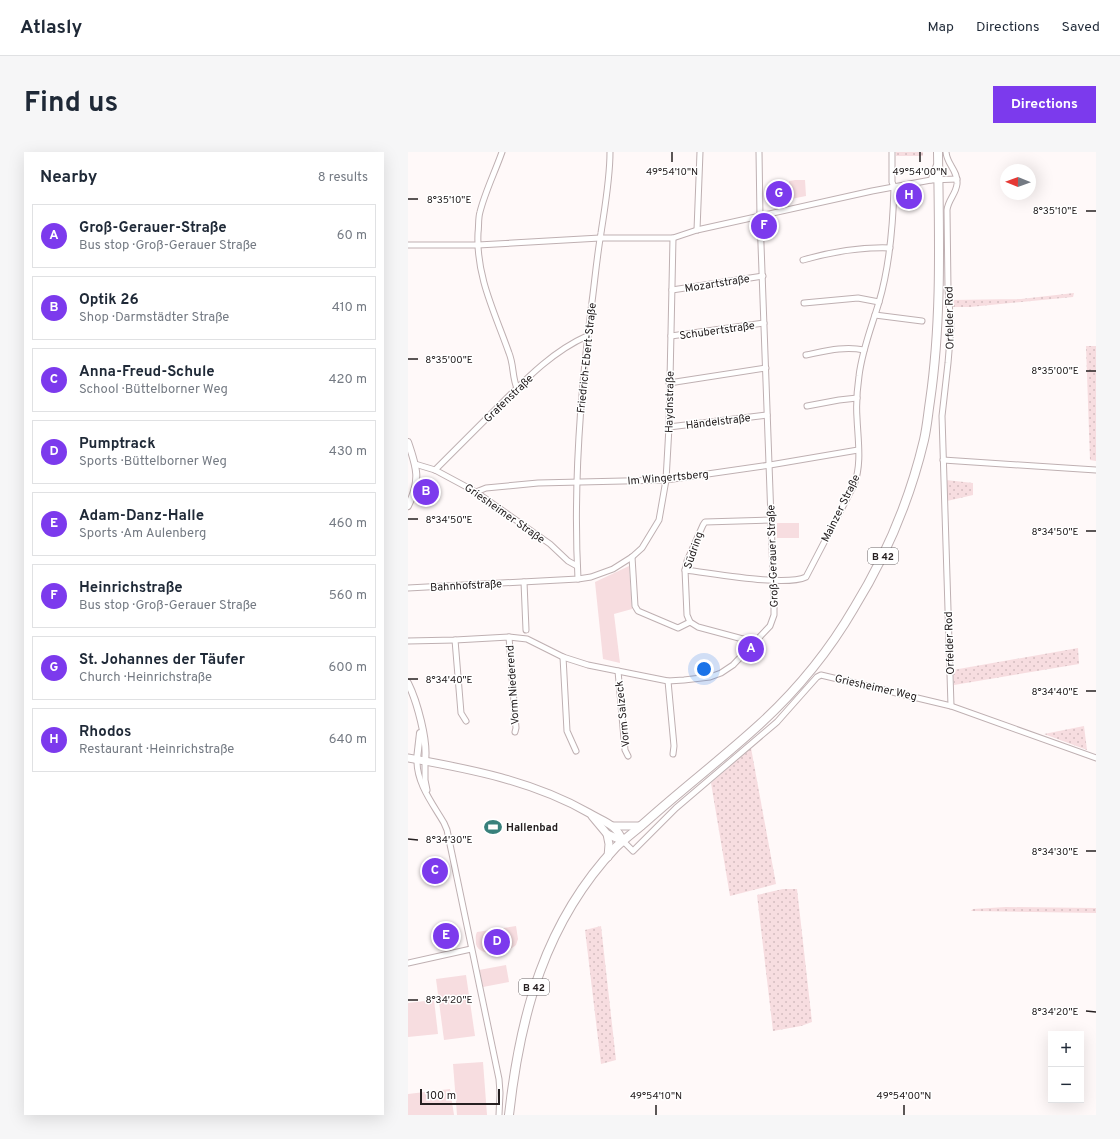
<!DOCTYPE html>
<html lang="en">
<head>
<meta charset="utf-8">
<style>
	:root { --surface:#fff; --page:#f6f6f7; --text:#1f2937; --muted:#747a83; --line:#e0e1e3; --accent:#7c3aed }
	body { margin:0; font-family:Overpass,sans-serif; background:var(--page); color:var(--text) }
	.controls { position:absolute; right:12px; bottom:12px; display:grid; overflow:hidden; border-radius:0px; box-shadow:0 4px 16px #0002 }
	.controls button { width:36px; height:36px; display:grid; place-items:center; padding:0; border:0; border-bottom:1px solid var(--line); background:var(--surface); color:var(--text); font:20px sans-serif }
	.compass { position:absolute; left:592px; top:12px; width:36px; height:36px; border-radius:50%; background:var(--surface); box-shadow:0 4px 16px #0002; rotate:271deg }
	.scale { position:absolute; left:12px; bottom:10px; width:80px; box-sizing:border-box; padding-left:4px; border:2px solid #262021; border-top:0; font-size:11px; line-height:14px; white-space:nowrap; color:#262021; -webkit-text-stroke:3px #fff; paint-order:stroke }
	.you { position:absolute; left:296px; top:517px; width:14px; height:14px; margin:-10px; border:3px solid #fff; border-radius:50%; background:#1a73e8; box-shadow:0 0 0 6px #1a73e833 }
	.badge { display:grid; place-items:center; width:26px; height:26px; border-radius:50%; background:var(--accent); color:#fff; font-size:13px; font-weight:700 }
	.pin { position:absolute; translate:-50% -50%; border:2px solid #fff; box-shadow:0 1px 4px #0006 }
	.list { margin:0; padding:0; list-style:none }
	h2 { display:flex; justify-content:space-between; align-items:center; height:52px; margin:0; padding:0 16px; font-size:17px }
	h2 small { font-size:13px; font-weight:400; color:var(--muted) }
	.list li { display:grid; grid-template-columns:26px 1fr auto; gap:12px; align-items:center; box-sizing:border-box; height:64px; margin:0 8px 8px; padding:0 8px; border:1px solid var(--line); border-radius:0px }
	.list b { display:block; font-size:15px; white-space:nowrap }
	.list p { margin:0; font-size:13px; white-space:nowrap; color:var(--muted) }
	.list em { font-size:13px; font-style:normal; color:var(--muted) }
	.map { position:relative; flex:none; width:688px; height:963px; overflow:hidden; border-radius:0px }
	header { display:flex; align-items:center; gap:24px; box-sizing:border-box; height:56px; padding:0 20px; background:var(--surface); border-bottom:1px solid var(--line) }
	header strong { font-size:19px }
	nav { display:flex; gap:22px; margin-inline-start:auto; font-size:14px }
	.intro { display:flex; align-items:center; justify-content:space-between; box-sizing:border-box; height:96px; padding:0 24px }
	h1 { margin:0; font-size:28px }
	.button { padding:10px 18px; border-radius:0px; background:var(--accent); color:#fff; font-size:14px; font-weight:700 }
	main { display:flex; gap:24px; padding:0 24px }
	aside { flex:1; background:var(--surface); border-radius:0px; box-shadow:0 4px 16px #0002 }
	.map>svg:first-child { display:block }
</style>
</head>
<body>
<header>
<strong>Atlasly</strong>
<nav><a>Map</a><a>Directions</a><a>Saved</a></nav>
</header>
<div class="intro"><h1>Find us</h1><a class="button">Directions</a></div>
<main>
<aside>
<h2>Nearby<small>8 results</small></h2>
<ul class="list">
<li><span class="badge">A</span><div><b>Groß-Gerauer-Straße</b><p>Bus stop · Groß-Gerauer Straße</p></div><em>60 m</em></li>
<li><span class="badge">B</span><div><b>Optik 26</b><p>Shop · Darmstädter Straße</p></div><em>410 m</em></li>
<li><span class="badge">C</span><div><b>Anna-Freud-Schule</b><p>School · Büttelborner Weg</p></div><em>420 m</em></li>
<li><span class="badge">D</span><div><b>Pumptrack</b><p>Sports · Büttelborner Weg</p></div><em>430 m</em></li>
<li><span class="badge">E</span><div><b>Adam-Danz-Halle</b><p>Sports · Am Aulenberg</p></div><em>460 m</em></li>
<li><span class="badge">F</span><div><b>Heinrichstraße</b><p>Bus stop · Groß-Gerauer Straße</p></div><em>560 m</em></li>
<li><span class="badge">G</span><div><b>St. Johannes der Täufer</b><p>Church · Heinrichstraße</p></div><em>600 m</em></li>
<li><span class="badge">H</span><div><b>Rhodos</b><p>Restaurant · Heinrichstraße</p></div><em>640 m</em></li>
</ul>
</aside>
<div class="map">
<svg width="688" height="963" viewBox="0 0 688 963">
	<defs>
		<pattern id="grass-dots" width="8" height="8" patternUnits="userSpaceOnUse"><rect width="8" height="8" fill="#f7dde0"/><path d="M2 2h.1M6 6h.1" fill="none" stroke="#d4bdc0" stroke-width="1.8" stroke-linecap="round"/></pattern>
	</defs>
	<rect width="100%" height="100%" fill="#fff9f9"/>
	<g fill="url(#grass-dots)">
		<rect x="488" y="0" width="27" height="4"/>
		<path d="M666 141 665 145 562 155H545L544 148 613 147Z"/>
		<path d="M678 194H688V309L682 308Z"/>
		<path d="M538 328 565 331V343L539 349Z"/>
		<path d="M670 496 671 512 546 533 545 518Z"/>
		<path d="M676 574 679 598 636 582Z"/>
		<path d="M343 596 368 732 322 744 303 631Z"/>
		<path d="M375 737H389L404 870 393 874 365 879 349 743Z"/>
		<path d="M598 755 688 756V761L563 759 565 757Z"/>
		<path d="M193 774 208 908 193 912 177 778Z"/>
	</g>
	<g fill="#f7dde0">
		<path d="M387 28H397L398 44 383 47 381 40H382L381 29Z"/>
		<rect x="369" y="371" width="22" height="15"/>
		<path d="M221 414 224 457 206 462 212 511 195 507 187 430Z"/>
		<path d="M108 774 110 787 108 793C104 796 99 800 94 801 86 802 70 802 68 792 68 788 67 784 69 780Z"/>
		<path d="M98 813 101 830 75 835 71 818Z"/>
		<path d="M58 823 67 884 36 888 28 827Z"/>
		<path d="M26 848 30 882 0 885V851Z"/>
		<path d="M75 910 79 963H49L45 912Z"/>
		<path d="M42 937 46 963H0V942Z"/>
	</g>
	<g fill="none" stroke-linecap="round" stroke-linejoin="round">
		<g stroke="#bfb0b2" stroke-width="7">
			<g id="minor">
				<path d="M94 0C87 20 77 40 72 60 70 66 71 74 70 81 68 125 87 161 101 201 106 213 104 225 109 236"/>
				<path d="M538 0C539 13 550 18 549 32 548 42 540 48 539 58L540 137 543 175 540 211 534 264 543 554"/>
				<path d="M523 28 528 14"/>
				<path d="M289 78 292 0"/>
				<path d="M0 93H70L192 86H265L289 78 464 39 523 28 549 27"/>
				<path d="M395 108C423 100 453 95 482 96"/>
				<path d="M264 138 355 124"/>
				<path d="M396 151 450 146 471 150"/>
				<path d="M467 163 514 169"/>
				<path d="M263 184 356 171"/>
				<path d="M398 203C418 199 436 194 456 198"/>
				<path d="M261 231 358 216"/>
				<path d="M399 254 431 248 449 246"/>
				<path d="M261 275 359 263"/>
				<path d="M535 308 688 318"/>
				<path d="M7 312 27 318 68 340 142 392 160 409 169 414"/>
				<path d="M27 318C49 296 70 275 92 253 118 227 145 199 179 184"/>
				<path d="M68 340 78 336 130 331 258 328 362 313 450 298"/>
				<path d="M224 405 227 454 230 459 270 476 282 470"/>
				<path d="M277 418C304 421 377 435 398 425L446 333C454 312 450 289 449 266 448 252 449 238 451 224 454 198 464 174 471 150 482 113 485 74 486 35L484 30V0"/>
				<path d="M170 427C165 335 172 242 184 150 187 127 189 104 193 81 197 54 202 27 202 0"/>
				<path d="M116 430 118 478"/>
				<path d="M0 436 170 427 183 425 205 417 224 405 234 396 251 368 258 328 261 275 265 86"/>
				<path d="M101 485 108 576 107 580"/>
				<path d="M47 488 53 561 58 569"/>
				<path d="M0 489 47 488 101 485 119 487 155 505 180 513 260 529 276 528 302 525 313 521 325 513 362 474 366 463V449L352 65 351 0"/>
				<path d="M346 490 290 475 282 470 279 463 277 418 279 409 295 373 297 370 363 368"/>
				<path d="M155 505 159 579 168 599"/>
				<path d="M210 519 217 598 220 604"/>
				<path d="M260 529 266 594 265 602"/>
				<path d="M9 607C8 631 25 652 36 671L39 678 91 927 92 941 91 963"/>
				<path d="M17 609V628L19 638"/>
				<path d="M215 689 225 699 268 656 369 570 409 525 413 523 543 554 688 606"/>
				<path d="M0 811 63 797"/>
			</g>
		</g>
		<g stroke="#bfb0b2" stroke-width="8">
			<g id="tertiary">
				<path d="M0 290C9 316 13 328 0 354"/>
				<path d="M0 531C9 549 20 589 17 609"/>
				<path d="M9 607 12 581"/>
			</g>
		</g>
		<g stroke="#bfb0b2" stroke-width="9">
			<g id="secondary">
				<path d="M0 606C62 617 125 629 181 661 196 670 207 671 215 689"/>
				<path d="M184 664 199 682 215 689"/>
				<path d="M205 674H233"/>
				<path d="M199 682 201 692 200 705"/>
			</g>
		</g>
		<g stroke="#bfb0b2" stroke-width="10">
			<path id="primary" d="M101 963C112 863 137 770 208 695 219 685 231 676 242 666 278 634 316 605 352 572 388 539 421 499 446 456 478 404 502 347 516 288 519 275 520 262 522 249 534 167 531 83 530 0"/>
		</g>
		<use href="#minor" stroke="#fff" stroke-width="5"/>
		<use href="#tertiary" stroke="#fff" stroke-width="6"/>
		<use href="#secondary" stroke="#fff" stroke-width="7"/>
		<use href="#primary" stroke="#fff" stroke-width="8"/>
	</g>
	<path fill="none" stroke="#262021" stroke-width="1.5" d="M264 10V0M512 10V0M0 47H10M678 59H688M0 207H10M678 219H688M0 367H10M678 379H688M0 527H10M678 539H688M0 687 10 688M678 699H688M0 848H10M678 859 688 860M248 963V953M496 963V953"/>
	<defs>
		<g id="stadium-bare" transform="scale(1.38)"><path d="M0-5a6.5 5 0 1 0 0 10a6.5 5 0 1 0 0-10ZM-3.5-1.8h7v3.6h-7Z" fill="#38807b" stroke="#fff" stroke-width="2.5" paint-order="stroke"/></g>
	</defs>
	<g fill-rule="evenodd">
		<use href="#stadium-bare" x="85" y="675"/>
	</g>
	<g text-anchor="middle" stroke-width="3" stroke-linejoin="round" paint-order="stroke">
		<g fill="#fff" stroke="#676364" stroke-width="1">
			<rect x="460" y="396" width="30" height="16" rx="3"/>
			<rect x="111" y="827" width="30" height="16" rx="3"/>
		</g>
		<g font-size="10" font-weight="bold" fill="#262021">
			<text x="475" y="408">B 42</text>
			<text x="126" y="839">B 42</text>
		</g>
		<g font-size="11" fill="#262021" stroke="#fff">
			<text transform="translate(309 131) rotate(-9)" y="4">Mozartstraße</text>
			<text transform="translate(541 166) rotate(-91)" y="4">Orfelder Rod</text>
			<text transform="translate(309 178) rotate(-8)" y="4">Schubertstraße</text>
			<text transform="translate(178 206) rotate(-84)" y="4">Friedrich-Ebert-Straße</text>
			<text transform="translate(100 246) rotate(-44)" y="4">Grafenstraße</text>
			<text transform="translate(261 250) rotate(-89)" y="4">Haydnstraße</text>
			<text transform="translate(310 269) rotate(-7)" y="4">Händelstraße</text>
			<text transform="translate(260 325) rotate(-5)" y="4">Im Wingertsberg</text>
			<text transform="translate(432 356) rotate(-64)" y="4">Mainzer Straße</text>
			<text transform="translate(97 361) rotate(35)" y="4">Griesheimer Straße</text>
			<text transform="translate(285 398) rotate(-71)" y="4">Südring</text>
			<text transform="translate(364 404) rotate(-92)" y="4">Groß-Gerauer Straße</text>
			<text transform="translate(58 433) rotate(-3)" y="4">Bahnhofstraße</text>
			<text transform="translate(541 491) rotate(-92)" y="4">Orfelder Rod</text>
			<text transform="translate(104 533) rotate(-94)" y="4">Vorm Niederend</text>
			<text transform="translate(468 535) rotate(13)" y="4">Griesheimer Weg</text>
			<text transform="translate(214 562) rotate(-96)" y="4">Vorm Salzeck</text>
		</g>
		<g font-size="11" font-weight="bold" fill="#262021" stroke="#fff" text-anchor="start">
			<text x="98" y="679">Hallenbad</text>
		</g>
	</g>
	<g font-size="10" text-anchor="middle" fill="#262021" stroke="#fff" stroke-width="3" stroke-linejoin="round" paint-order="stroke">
		<text x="264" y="23">49°54'10"N</text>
		<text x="512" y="23">49°54'00"N</text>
		<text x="41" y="51">8°35'10"E</text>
		<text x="647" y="62">8°35'10"E</text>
		<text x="41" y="211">8°35'00"E</text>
		<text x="647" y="222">8°35'00"E</text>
		<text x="41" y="371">8°34'50"E</text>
		<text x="647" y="383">8°34'50"E</text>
		<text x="41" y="531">8°34'40"E</text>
		<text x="647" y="543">8°34'40"E</text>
		<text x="41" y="691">8°34'30"E</text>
		<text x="647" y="703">8°34'30"E</text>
		<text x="41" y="851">8°34'20"E</text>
		<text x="647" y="863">8°34'20"E</text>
		<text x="248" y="947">49°54'10"N</text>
		<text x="496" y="947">49°54'00"N</text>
	</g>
</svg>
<div class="controls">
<button>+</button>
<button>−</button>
</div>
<svg class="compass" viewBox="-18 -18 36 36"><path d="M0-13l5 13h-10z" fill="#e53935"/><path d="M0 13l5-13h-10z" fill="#747a83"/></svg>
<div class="scale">100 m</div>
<div class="you"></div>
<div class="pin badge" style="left:343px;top:497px">A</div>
<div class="pin badge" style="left:18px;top:340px">B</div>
<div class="pin badge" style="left:27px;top:719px">C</div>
<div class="pin badge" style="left:89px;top:790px">D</div>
<div class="pin badge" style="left:38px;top:784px">E</div>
<div class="pin badge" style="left:356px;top:74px">F</div>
<div class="pin badge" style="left:371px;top:42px">G</div>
<div class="pin badge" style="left:501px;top:44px">H</div>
</div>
</main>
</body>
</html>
